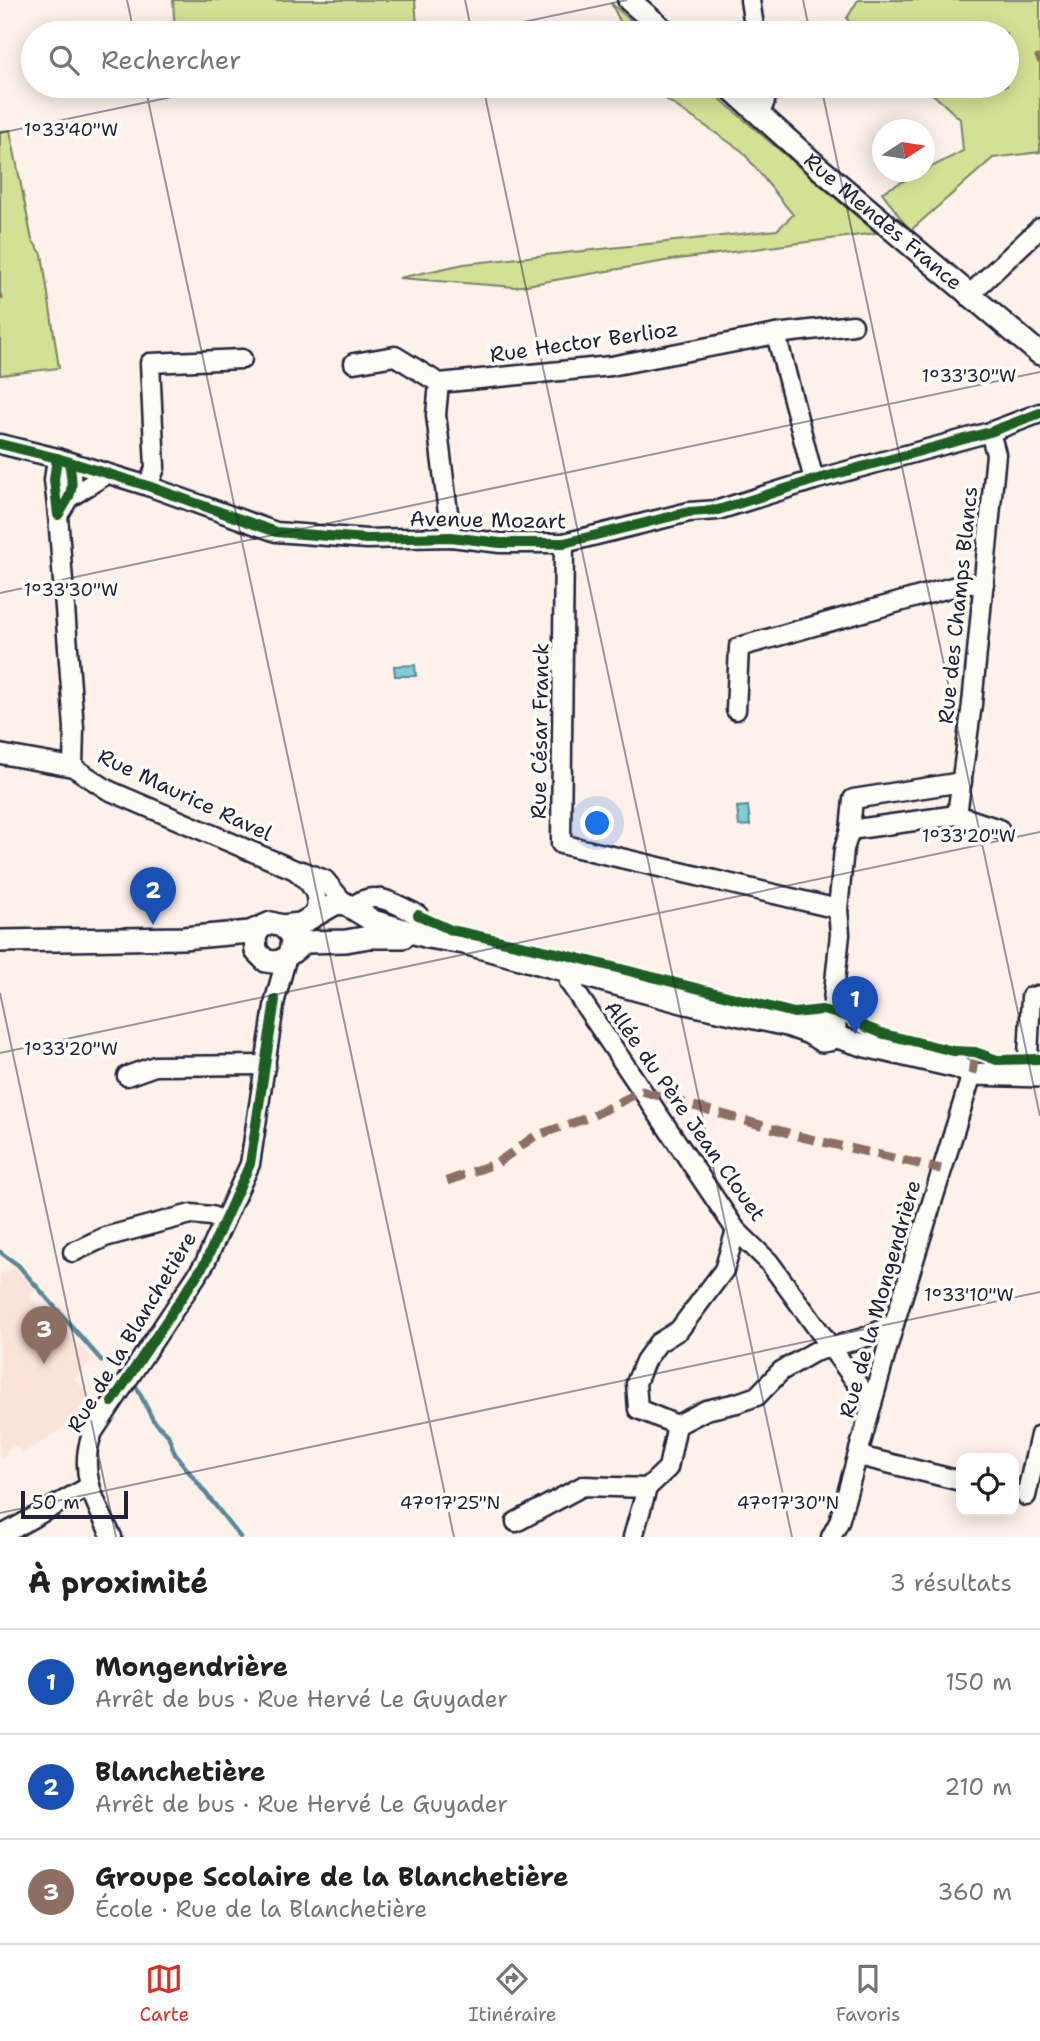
<!DOCTYPE html>
<html lang="fr">
<head>
<meta charset="utf-8">
<style>
	:root { --surface:#fff; --page:#f2f2f2; --text:#202124; --muted:#757577; --line:#e0e0e0; --accent:#d93025 }
	body { margin:0; font-family:"Shantell Sans",sans-serif; background:var(--page); color:var(--text) }
	.controls { position:absolute; right:21px; bottom:21px; display:grid; overflow:hidden; border-radius:14px; box-shadow:0 4px 18px #0003 }
	.controls button { width:63px; height:63px; display:grid; place-items:center; padding:0; border:0; border-bottom:2px solid var(--line); background:var(--surface); color:var(--text); font:35px sans-serif }
	.compass { position:absolute; left:872px; top:119px; width:63px; height:63px; border-radius:50%; background:var(--surface); box-shadow:0 4px 18px #0003; rotate:78deg }
	.scale { position:absolute; left:21px; bottom:18px; width:107px; box-sizing:border-box; padding-left:7px; border:4px solid #22223b; border-top:0; font-size:19px; line-height:24px; white-space:nowrap; color:#22223b; -webkit-text-stroke:5px #fdfcf7; paint-order:stroke }
	.you { position:absolute; left:598px; top:824px; width:24px; height:24px; margin:-18px; border:5px solid #fff; border-radius:50%; background:#1a73e8; box-shadow:0 0 0 10px #1a73e833 }
	.badge { display:grid; place-items:center; width:46px; height:46px; border-radius:50%; background:var(--accent); color:#fff; font-size:23px; font-weight:700 }
	.pin { position:absolute; translate:-50% -58px; filter:drop-shadow(0 2px 4px #0008) }
	.pin::after { content:''; position:absolute; top:37px; width:24px; height:21px; background:inherit; clip-path:polygon(0 0,100% 0,50% 100%) }
	.list { margin:0; padding:0; list-style:none }
	h2 { display:flex; justify-content:space-between; align-items:center; height:91px; margin:0; padding:0 28px; font-size:30px }
	h2 small { font-size:23px; font-weight:400; color:var(--muted) }
	.list li { display:grid; grid-template-columns:46px 1fr auto; gap:21px; align-items:center; box-sizing:border-box; height:105px; padding:0 28px; border-top:2px solid var(--line) }
	.list b { display:block; font-size:26px; white-space:nowrap }
	.list p { margin:0; font-size:23px; white-space:nowrap; color:var(--muted) }
	.list em { font-size:23px; font-style:normal; color:var(--muted) }
	.icon { flex:none; width:38px; height:38px; fill:none; stroke:currentColor; stroke-width:2; stroke-linecap:round; stroke-linejoin:round }
	.map { position:relative; flex:none; width:1040px; height:1537px; overflow:hidden }
	.search { position:absolute; background:var(--surface); box-shadow:0 4px 18px #0003; left:21px; right:21px; top:21px; height:77px; display:flex; align-items:center; gap:18px; box-sizing:border-box; padding:0 24px; border-radius:38px; color:var(--muted); font-size:26px }
	.sheet { height:406px; background:var(--surface) }
	nav { display:flex; justify-content:space-around; align-items:center; box-sizing:border-box; height:98px; border-top:2px solid var(--line); background:var(--surface); font-size:19px; color:var(--muted) }
	nav a { display:grid; justify-items:center; gap:4px }
	nav .on { color:var(--accent) }
	.map>svg:first-child { display:block }
</style>
</head>
<body>
<div class="map">
<svg width="1040" height="1537" viewBox="0 0 1040 1537">
	<rect width="100%" height="100%" fill="#fdf1ea"/>
	<filter id="ink" filterUnits="userSpaceOnUse"><feTurbulence type="fractalNoise" baseFrequency=".0143" numOctaves="2"/><feDisplacementMap in="SourceGraphic" scale="14" xChannelSelector="R" yChannelSelector="G"/><feConvolveMatrix kernelMatrix="1 2 1 2 8 2 1 2 1" color-interpolation-filters="sRGB"/></filter>
	<g filter="url(#ink)">
		<path fill="#fde4da" d="M13 1267 36 1289 29 1296 93 1359 74 1379 90 1395 92 1405 90 1413 82 1420 68 1425 22 1454 16 1445 6 1451 7 1455 0 1459V1275Z"/>
		<g fill="#d3e194" stroke="#7a8268" stroke-width="2">
			<path d="M173 0H415L417 25 357 33H175Z"/>
			<path d="M858 0H1040V152L993 158 910 231 882 192 963 151 960 119 924 86H1007V33H853L847 18Z"/>
			<path d="M611 3 645 33H626Z"/>
			<path d="M657 86H705L876 233 671 260 515 287 399 278 464 264 777 230 793 215 742 151 667 100Z"/>
			<path d="M10 130 32 240 42 254 59 368 0 375V131Z"/>
		</g>
		<g fill="#7dced7" stroke="#598999" stroke-width="2">
			<path d="M415 665 416 676H395L394 666Z"/>
			<path d="M748 806 750 825 739 826 737 807Z"/>
		</g>
		<g fill="none" stroke-linecap="round" stroke-linejoin="round">
			<g stroke="#598999" stroke-width="4.5">
				<path d="M0 1252 18 1265 102 1361"/>
				<path d="M137 1388 153 1420 168 1435 175 1454 240 1537"/>
			</g>
			<g stroke="#22223b" stroke-width="23">
				<g id="minor">
					<path d="M750 0 755 33"/>
					<path d="M760 113 765 101 763 86"/>
					<path d="M968 296 1040 228"/>
					<path d="M776 334 853 325"/>
					<path d="M354 363 395 356 439 383"/>
					<path d="M0 444 57 458 148 486 276 532 367 539 451 537 500 543H564L689 512 718 510 814 480 990 432 1040 413"/>
					<path d="M57 458 54 480 58 515C73 494 74 488 69 462"/>
					<path d="M148 486 155 468 150 363 242 359"/>
					<path d="M72 496 107 474"/>
					<path d="M58 515 74 728 73 767"/>
					<path d="M451 537 436 415 439 383 611 366 776 334 814 480"/>
					<path d="M564 543 561 844 838 909"/>
					<path d="M736 710 739 647 963 584H984"/>
					<path d="M0 754 73 767 108 790 295 870C311 883 322 894 314 916"/>
					<path d="M957 815 999 829"/>
					<path d="M850 830 957 815 972 704 996 454 990 432"/>
					<path d="M302 871 325 880 344 903"/>
					<path d="M353 907C373 887 397 905 418 915"/>
					<path d="M570 973 569 982 736 1230 769 1262 872 1404"/>
					<path d="M831 1020 840 934 838 909 844 849 850 830 853 799 962 782"/>
					<path d="M127 1076 155 1066 266 1065"/>
					<path d="M1027 1076 1031 997 1040 995"/>
					<path d="M73 1252 105 1237 191 1214 211 1216 224 1221"/>
					<path d="M677 1425 638 1409 636 1383 645 1361 658 1343 679 1330 724 1270 736 1230"/>
					<path d="M859 1456 961 1481"/>
					<path d="M647 1488 668 1468 677 1425 706 1410 737 1403 757 1396 781 1371 814 1352 866 1337 894 1324"/>
					<path d="M1026 1496 1040 1435"/>
					<path d="M516 1522 583 1486 647 1488"/>
					<path d="M0 1536 90 1486"/>
					<path d="M112 1537C95 1503 77 1470 93 1432L205 1263 250 1164 275 1000 287 956"/>
					<path d="M633 1537 647 1488"/>
					<path d="M831 1537 839 1522 894 1324 972 1074"/>
				</g>
			</g>
			<g stroke="#22223b" stroke-width="26">
				<g id="tertiary">
					<path d="M629 0 667 33"/>
					<path id="s1" d="M728 86 817 166 1040 354"/>
					<path d="M282 926 300 924 335 904 344 903 373 921 428 937 464 943 686 1003 787 1025 809 1033 822 1041 829 1040 834 1036"/>
					<path d="M260 928 255 937 256 951 266 961 273 962 281 961 305 942 346 941 369 937H403"/>
					<path d="M0 941 183 938 250 932 271 923 282 926 290 934 292 940 290 952"/>
					<path d="M790 1025 809 1024 822 1019H828L835 1026 834 1036"/>
					<path d="M834 1036 866 1046 957 1067 972 1074 1040 1076"/>
				</g>
			</g>
			<use href="#minor" stroke="#fdfcf7" stroke-width="18"/>
			<use href="#tertiary" stroke="#fdfcf7" stroke-width="21"/>
			<g stroke="#8d6e63" stroke-width="9" stroke-dasharray="18 9" stroke-linecap="butt">
				<path d="M1036 60 1040 58"/>
				<path d="M0 296 2 295"/>
				<path d="M972 1074 975 1052"/>
				<path d="M447 1181 497 1163 535 1136 590 1117 642 1091 802 1137 941 1169"/>
			</g>
			<g stroke="#fdfcf7" stroke-width="15">
				<g id="cycleway">
					<path d="M0 444 57 458 148 486 276 532 367 539 451 537 500 543H564L689 512 718 510 814 480 990 432 1040 413"/>
					<path d="M57 458 54 480 58 515C73 494 74 488 69 462"/>
					<path d="M418 915 451 930 566 955 794 1013 822 1010 850 1017 866 1027 884 1034 953 1051 975 1052 997 1060 1040 1059"/>
					<path d="M112 1402 205 1263 250 1164 275 1000"/>
				</g>
			</g>
			<use href="#cycleway" stroke="#1b5e20" stroke-width="10"/>
		</g>
	</g>
	<path fill="none" stroke="#22223b" stroke-width="2" stroke-opacity="0.45" d="M127 0 134 33M465 0 472 33M803 0 810 33M471 33 627 0M145 86 454 1537M483 86 792 1537M821 86 1040 1116M0 133 224 86M0 593 1040 372M0 993 116 1537M0 1053 1040 832M0 1513 1040 1292"/>
	<g text-anchor="middle" stroke-width="7" stroke-linejoin="round" paint-order="stroke">
		<g font-size="21" fill="#22223b" stroke="#fdfcf7">
			<text dy="7" stroke="none"><textPath href="#s1" startOffset="206">Rue Mendès France</textPath></text>
			<text transform="translate(584 342) rotate(-8)" y="7">Rue Hector Berlioz</text>
			<text transform="translate(488 520) rotate(1)" y="7">Avenue Mozart</text>
			<text transform="translate(958 605) rotate(-84)" y="7">Rue des Champs Blancs</text>
			<text transform="translate(540 731) rotate(-89)" y="7">Rue César Franck</text>
			<text transform="translate(185 795) rotate(25)" y="7">Rue Maurice Ravel</text>
			<text transform="translate(685 1111) rotate(55)" y="7">Allée du Père Jean Clouet</text>
			<text transform="translate(880 1299) rotate(-74)" y="7">Rue de la Mongendrière</text>
			<text transform="translate(132 1332) rotate(-59)" y="7">Rue de la Blanchetière</text>
		</g>
	</g>
	<g font-size="18" text-anchor="middle" fill="#22223b" stroke="#fdfcf7" stroke-width="7" stroke-linejoin="round" paint-order="stroke">
		<text x="71" y="136">1°33'40"W</text>
		<text x="969" y="382">1°33'30"W</text>
		<text x="71" y="596">1°33'30"W</text>
		<text x="969" y="842">1°33'20"W</text>
		<text x="71" y="1055">1°33'20"W</text>
		<text x="969" y="1301">1°33'10"W</text>
		<text x="450" y="1509">47°17'25"N</text>
		<text x="788" y="1509">47°17'30"N</text>
	</g>
</svg>
<div class="controls">
<button><svg class="icon" aria-label="locate" viewBox="0 0 24 24"><circle cx="12" cy="12" r="6"/><path d="M12 2v4M12 18v4M2 12h4M18 12h4"/></svg></button>
</div>
<svg class="compass" viewBox="-18 -18 36 36"><path d="M0-13l5 13h-10z" fill="#e53935"/><path d="M0 13l5-13h-10z" fill="#757577"/></svg>
<div class="scale">50 m</div>
<div class="you"></div>
<div class="pin badge" style="left:855px;top:1034px;background:#1a4fb4">1</div>
<div class="pin badge" style="left:153px;top:925px;background:#1a4fb4">2</div>
<div class="pin badge" style="left:44px;top:1364px;background:#8d6e63">3</div>
<div class="search"><svg class="icon" aria-label="search" viewBox="0 0 24 24"><circle cx="10" cy="10" r="6"/><path d="M15 15l6 6"/></svg>Rechercher</div>
</div>
<section class="sheet">
<h2>À proximité<small>3 résultats</small></h2>
<ul class="list">
<li><span class="badge" style="background:#1a4fb4">1</span><div><b>Mongendrière</b><p>Arrêt de bus · Rue Hervé Le Guyader</p></div><em>150 m</em></li>
<li><span class="badge" style="background:#1a4fb4">2</span><div><b>Blanchetière</b><p>Arrêt de bus · Rue Hervé Le Guyader</p></div><em>210 m</em></li>
<li><span class="badge" style="background:#8d6e63">3</span><div><b>Groupe Scolaire de la Blanchetière</b><p>École · Rue de la Blanchetière</p></div><em>360 m</em></li>
</ul>
</section>
<nav>
<a class="on"><svg class="icon" aria-label="map" viewBox="0 0 24 24"><path d="M3 6l6-2 6 2 6-2v14l-6 2-6-2-6 2zM9 4v14M15 6v14"/></svg>Carte</a>
<a><svg class="icon" aria-label="directions" viewBox="0 0 24 24"><path d="M12 3l9 9-9 9-9-9zM9 14v-3h6M13 9l2 2-2 2"/></svg>Itinéraire</a>
<a><svg class="icon" aria-label="saved" viewBox="0 0 24 24"><path d="M7 4h10v16l-5-4-5 4z"/></svg>Favoris</a>
</nav>
</body>
</html>
